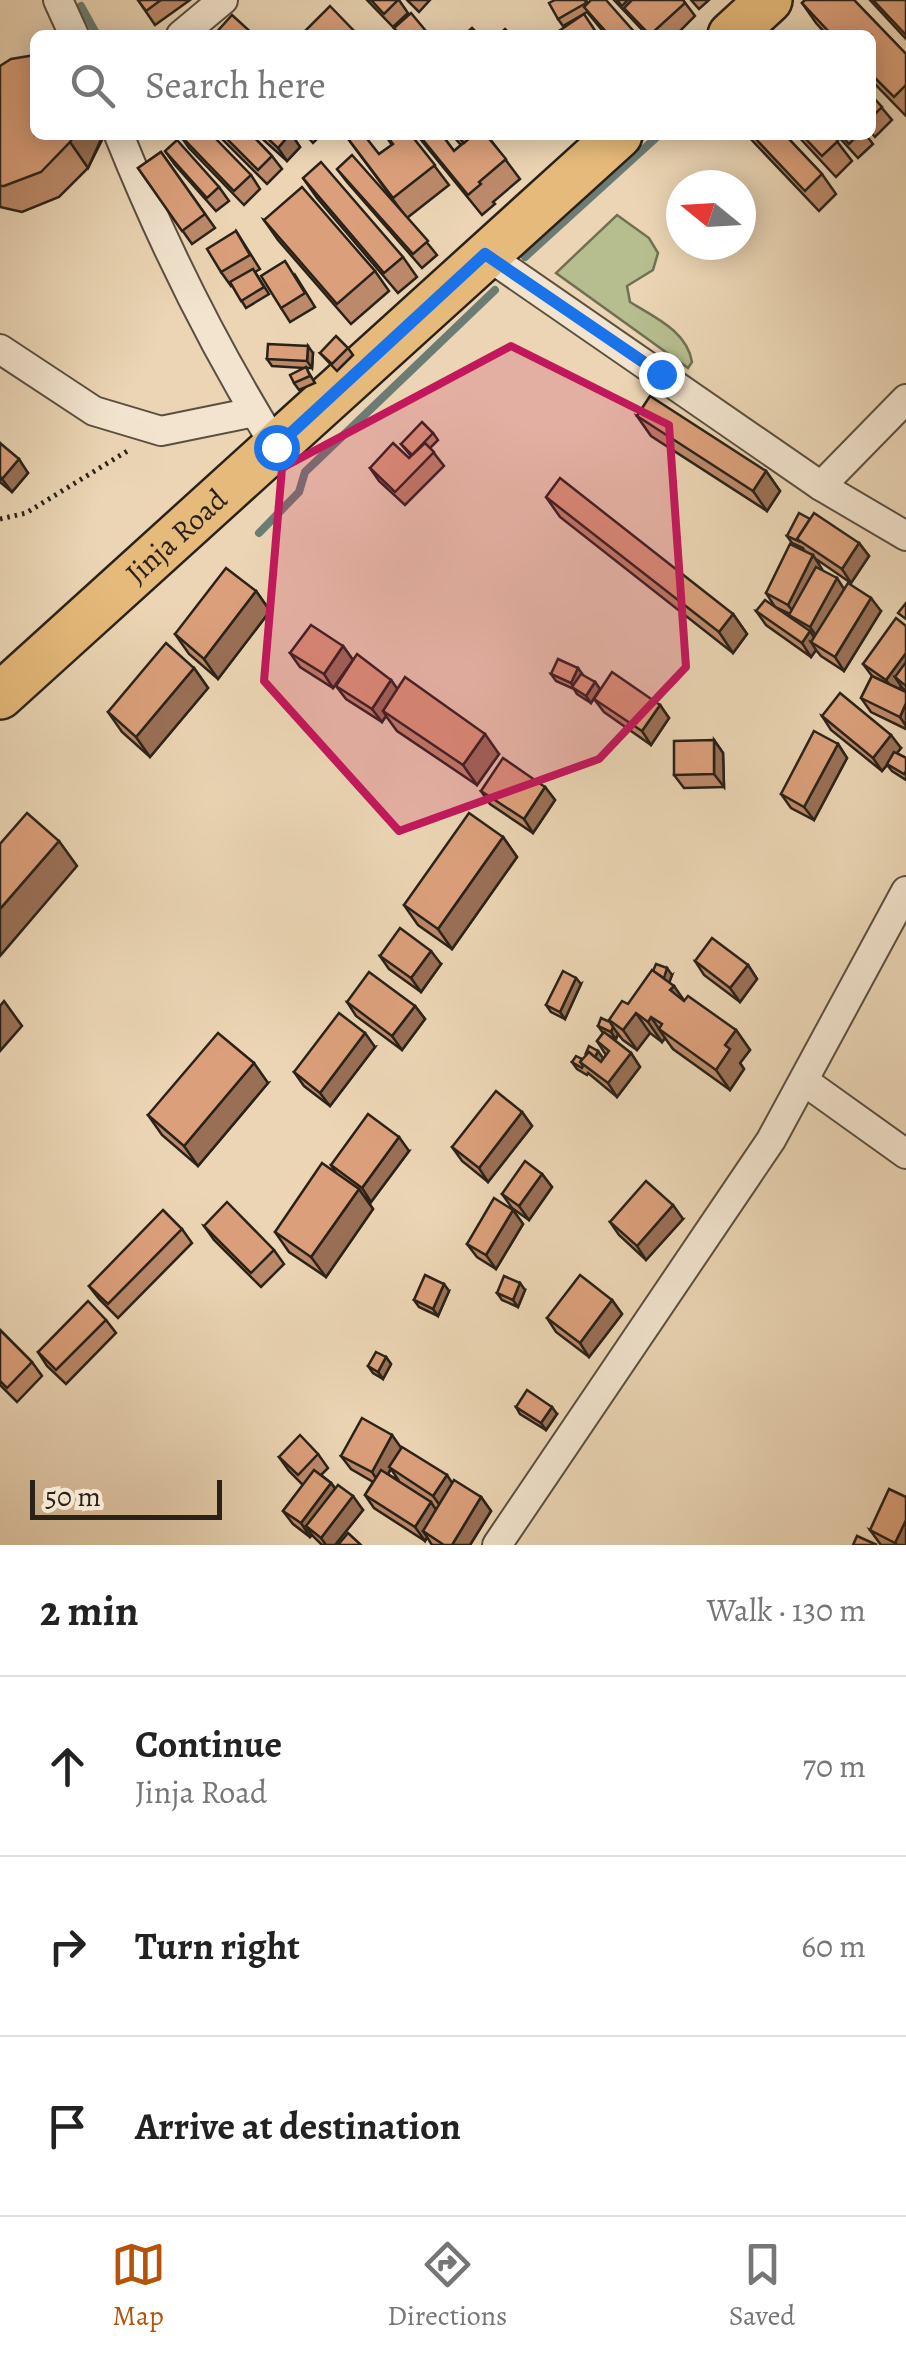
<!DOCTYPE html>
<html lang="en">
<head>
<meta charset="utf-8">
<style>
	:root { --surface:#fff; --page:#f6f6f6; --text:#222; --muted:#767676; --line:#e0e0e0; --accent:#b45309 }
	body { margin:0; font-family:Alegreya,serif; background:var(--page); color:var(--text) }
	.compass { position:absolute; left:666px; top:170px; width:90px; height:90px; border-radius:50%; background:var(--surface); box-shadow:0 5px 25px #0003; rotate:288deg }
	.scale { position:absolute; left:30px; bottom:25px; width:192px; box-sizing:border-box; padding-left:10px; border:5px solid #2a2219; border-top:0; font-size:28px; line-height:35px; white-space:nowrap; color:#2a2219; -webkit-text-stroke:8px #f2e4ce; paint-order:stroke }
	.stop { position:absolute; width:30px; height:30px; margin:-22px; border:8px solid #1a73e8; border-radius:50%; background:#fff }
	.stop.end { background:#1a73e8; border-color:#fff; box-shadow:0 2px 10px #0008 }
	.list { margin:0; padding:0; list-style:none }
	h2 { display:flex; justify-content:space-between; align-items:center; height:130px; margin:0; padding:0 40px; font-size:42px }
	h2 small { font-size:32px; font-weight:400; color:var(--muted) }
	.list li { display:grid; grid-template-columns:65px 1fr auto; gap:30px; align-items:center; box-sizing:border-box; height:180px; padding:0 40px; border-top:2px solid var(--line) }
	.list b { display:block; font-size:38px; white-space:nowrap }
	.list p { margin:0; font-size:32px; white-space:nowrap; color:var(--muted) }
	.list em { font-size:32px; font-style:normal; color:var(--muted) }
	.icon { flex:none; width:55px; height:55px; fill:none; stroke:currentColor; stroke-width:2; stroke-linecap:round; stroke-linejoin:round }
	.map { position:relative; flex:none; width:906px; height:1545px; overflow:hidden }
	.search { position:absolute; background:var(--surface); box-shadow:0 5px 25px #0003; left:30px; right:30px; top:30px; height:110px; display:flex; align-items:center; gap:25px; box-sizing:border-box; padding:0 35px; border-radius:15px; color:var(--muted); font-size:38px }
	.sheet { height:670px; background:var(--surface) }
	nav { display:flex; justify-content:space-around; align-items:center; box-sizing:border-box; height:140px; border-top:2px solid var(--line); background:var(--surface); font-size:28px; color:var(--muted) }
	nav a { display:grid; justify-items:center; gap:5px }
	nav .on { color:var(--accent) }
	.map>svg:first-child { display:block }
</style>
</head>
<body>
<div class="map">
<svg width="906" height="1545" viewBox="0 0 906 1545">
	<rect width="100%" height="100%" fill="#ebd5b4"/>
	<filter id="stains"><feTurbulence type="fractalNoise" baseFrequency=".002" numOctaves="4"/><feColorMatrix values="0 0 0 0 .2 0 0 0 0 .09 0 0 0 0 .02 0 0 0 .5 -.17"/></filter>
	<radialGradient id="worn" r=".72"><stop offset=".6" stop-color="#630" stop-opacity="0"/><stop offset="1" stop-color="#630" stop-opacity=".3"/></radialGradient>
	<path fill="#b6bd8e" stroke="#707054" stroke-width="2.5" d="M617 215 649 238 658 253 653 270 627 286 630 302C654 317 687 331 692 362L688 368 556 273Z"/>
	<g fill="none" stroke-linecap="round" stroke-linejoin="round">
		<g stroke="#6c7c74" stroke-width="8">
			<path d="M81 6 97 35"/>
			<path d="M525 257 659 135"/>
			<path d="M259 533 299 492 305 472 495 290"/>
		</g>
		<g stroke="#5a4f40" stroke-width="32">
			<g id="street">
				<path d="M58 0 74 35"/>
				<path d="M181 35 223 0"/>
				<path d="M119 135C162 242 215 349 276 447"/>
				<path d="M485 254 821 486 906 536"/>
				<path d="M0 349 94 411 161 431 254 412"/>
				<path d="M821 486 906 399"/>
				<path d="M804 1081 906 1154"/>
				<path d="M497 1545 771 1140 906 891"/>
			</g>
		</g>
		<g stroke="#2a2219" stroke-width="50">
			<g id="primary">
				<path d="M731 35 769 0"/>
				<path id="s1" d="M0 696 619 135"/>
			</g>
		</g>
		<path stroke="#2a2219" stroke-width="5" stroke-dasharray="2.5 5" stroke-linecap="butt" d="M0 519 26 513 129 450"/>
		<use href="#street" stroke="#f2e4ce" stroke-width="28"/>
		<use href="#primary" stroke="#e6ba7a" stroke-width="45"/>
	</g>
	<g fill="#bc8a6a" stroke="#2a2219" stroke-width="2.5" fill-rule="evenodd">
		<path d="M138 0H190L155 25Z"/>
		<path d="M367 0H399L408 13 393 27Z"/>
		<path d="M407 0H430L419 12Z"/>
		<path d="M555 0H586L588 3 637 35H606L587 12 563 26 558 19Z"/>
		<path d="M614 0H683L695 16 676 35H647Z"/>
		<path d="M691 0H709L699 9Z"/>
		<path d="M805 0H854L906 54V116L871 80V35H827L816 23 802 3Z"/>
		<path d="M870 0H906V39Z"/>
		<path d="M0 66 35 135 104 136 88 168 59 197 22 212 0 207Z"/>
		<path d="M871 95 892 120 875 137 871 132Z"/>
		<path d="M180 135 251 175 260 189 244 205 189 148Z"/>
		<path d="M218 135H252L272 156 282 169 267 184Z"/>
		<path d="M258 135H292L300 147 287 161Z"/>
		<path d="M306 135H321L313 143Z"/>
		<path d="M385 135H411L449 185 407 218 437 255 422 268 347 182 337 169 403 213 346 136 379 154 392 145Z"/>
		<path d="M417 135H442L454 151 461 145 452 135H487L520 179 493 202 495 204 482 215Z"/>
		<path d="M747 135H793L789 139 822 174 836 194 819 211Z"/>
		<path d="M797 135H832L852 161 836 177Z"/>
		<path d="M837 135H866L873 144 858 158Z"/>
		<path d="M165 151 219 187 229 201 216 211 175 165Z"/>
		<path d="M161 152 215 228 192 244 138 168Z"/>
		<path d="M303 178 403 257 417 277 398 293 317 198Z"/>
		<path d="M264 220 375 271 389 291 351 324 278 240Z"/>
		<path d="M236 231 260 269 255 272 269 294 246 308 232 285 231 286 221 272Z"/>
		<path d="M295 275 315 307 290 322 281 308Z"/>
		<path d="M348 348 353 355 337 371 320 353Z"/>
		<path d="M313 353 312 368H306L315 383 299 390 294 383 305 368 272 366 267 359Z"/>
		<path d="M637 416 766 471 780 491 767 511 651 436Z"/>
		<path d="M433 433 438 440 430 448 444 466 405 505 379 481 370 468 409 458 411 456 401 444Z"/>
		<path d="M0 443 28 473 12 492 0 482Z"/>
		<path d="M546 497 733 614 747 634 733 653 560 517Z"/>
		<path d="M787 536 859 543 869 556 851 583 816 559 822 570 844 589 881 611 844 671 821 656 816 650 811 657 766 625 756 611 792 619 790 614 775 607 766 593 805 552 803 548 792 543Z"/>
		<path d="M256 591 270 611 218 679 189 654 175 634Z"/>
		<path d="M906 626V692L901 686 899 689 906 692V729L871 712 861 698 872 676 863 664Z"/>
		<path d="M343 646 353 660 333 688 300 667 290 653Z"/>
		<path d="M194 668 208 688 150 757 122 732 108 712Z"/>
		<path d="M551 674 595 682 600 689 591 703 577 694 574 689 556 681Z"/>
		<path d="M391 680 397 689 499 754 477 785 397 731 386 716 382 722 346 699 336 686Z"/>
		<path d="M594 699 660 705 669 718 651 745 604 712Z"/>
		<path d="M822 716 901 748 897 753 906 758V780L892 771 887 765 882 771 831 730Z"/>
		<path d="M714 740 723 753 724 787 684 788 674 775Z"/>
		<path d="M838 744 847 758 814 820 791 808 781 794Z"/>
		<path d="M545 787 555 800 533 833 490 804 481 791Z"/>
		<path d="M503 837 517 857 452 949 418 925 404 905Z"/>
		<path d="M380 956 441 964 421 992 389 969Z"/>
		<path d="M695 961 748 965 757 979 740 1002 704 975Z"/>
		<path d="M672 975 669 982 684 1001 736 1030 750 1050 740 1063 744 1069 730 1090 673 1049 665 1038 662 1042 650 1033 637 1050 623 1040 618 1034 616 1039 608 1035 631 1053 640 1067 617 1097 588 1073 587 1075 577 1069 572 1062 582 1059 603 1058 601 1062 606 1055 597 1041 603 1033 598 1026 610 1022 628 1004Z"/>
		<path d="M581 984 565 1019 551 1012 546 1005Z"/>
		<path d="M347 1002 415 1006 425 1019 402 1050 356 1016Z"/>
		<path d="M375 1047 330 1106 304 1086 294 1072Z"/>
		<path d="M268 1083 198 1166 162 1135 148 1115Z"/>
		<path d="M522 1112 532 1126 488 1182 462 1161 452 1147Z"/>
		<path d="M409 1151 371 1202 365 1197 373 1209 326 1277 289 1252 275 1232 336 1173 331 1165Z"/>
		<path d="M542 1174 552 1187 529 1220 512 1208 502 1194Z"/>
		<path d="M513 1210 523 1224 496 1269 477 1257 467 1244Z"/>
		<path d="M683 1219 646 1260 619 1235 610 1222Z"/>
		<path d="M204 1226 274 1250 284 1264 261 1287 214 1240Z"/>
		<path d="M182 1229 192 1243 118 1318 99 1299 89 1286Z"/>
		<path d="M525 1290 518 1307 502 1300 497 1293Z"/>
		<path d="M449 1291 438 1316 419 1307 414 1300Z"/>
		<path d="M612 1300 622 1314 589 1357 556 1332 547 1318Z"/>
		<path d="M106 1320 116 1333 66 1384 47 1366 38 1352Z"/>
		<path d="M0 1330 32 1362 42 1376 17 1402 0 1385Z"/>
		<path d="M386 1357 391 1364 383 1379 373 1373 368 1366Z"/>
		<path d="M516 1407 557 1414 546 1430 520 1414Z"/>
		<path d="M401 1448 452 1483 481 1497 491 1511 470 1545H432L427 1537 425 1541 374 1508 365 1495 373 1482 351 1469 341 1456ZM391 1469 399 1481 388 1474Z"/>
		<path d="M318 1454 328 1468 321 1475 331 1483 335 1488 363 1510 335 1545H322L312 1535 310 1537 293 1524 283 1511 303 1485 289 1471 279 1457Z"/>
		<path d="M870 1530 906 1545H881Z"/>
	</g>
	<g fill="#997056" stroke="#2a2219" stroke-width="2.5">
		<path d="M74 135H103L88 168 70 142Z"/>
		<path d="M289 135H292L300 147 287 161 278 148Z"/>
		<path d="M308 346 313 353 312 368 307 361Z"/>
		<path d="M19 459 28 473 12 492 2 479Z"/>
		<path d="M766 471 780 491 767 511 753 491Z"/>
		<path d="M859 543 869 556 851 583 842 569Z"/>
		<path d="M813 555 822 569 798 618 788 605Z"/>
		<path d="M837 578 846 592 820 641 810 627Z"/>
		<path d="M256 591 270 611 218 679 204 659Z"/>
		<path d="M871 598 881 611 844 671 835 657Z"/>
		<path d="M733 614 747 634 733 653 719 632Z"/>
		<path d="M810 631 819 645 811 642 816 650 811 657 802 643Z"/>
		<path d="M343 646 353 660 333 688 324 674Z"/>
		<path d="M906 653V680L895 677 901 686 896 694 886 680Z"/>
		<path d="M194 668 208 688 150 757 136 737Z"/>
		<path d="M578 668 583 675 576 690 571 683Z"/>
		<path d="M391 680 401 694 383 711 386 716 382 722 372 709Z"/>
		<path d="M595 682 600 689 591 703 586 696Z"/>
		<path d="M906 703V726L900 717Z"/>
		<path d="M660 705 669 718 651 745 642 731Z"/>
		<path d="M485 734 499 754 477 785 463 765Z"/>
		<path d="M891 735 901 748 882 771 873 758Z"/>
		<path d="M714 740 723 753 724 787 714 774Z"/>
		<path d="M838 744 847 758 814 820 804 807Z"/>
		<path d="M545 787 555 800 533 833 524 819Z"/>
		<path d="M503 837 517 857 452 949 438 929Z"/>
		<path d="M59 841 77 866 0 956V909Z"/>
		<path d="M431 951 441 964 421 992 411 978Z"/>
		<path d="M748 965 757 979 740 1002 730 988Z"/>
		<path d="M667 968 672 975 668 986 663 979Z"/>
		<path d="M576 978 581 984 565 1019 560 1012Z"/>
		<path d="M674 986 688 1006 670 990Z"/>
		<path d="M4 1001 22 1026 0 1051V1006Z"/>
		<path d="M415 1006 425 1019 402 1050 392 1036Z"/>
		<path d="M636 1013 650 1033 637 1050 623 1030Z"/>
		<path d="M651 1017 665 1038 662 1042 648 1022Z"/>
		<path d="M613 1027 618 1034 616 1039 611 1032Z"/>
		<path d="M736 1030 750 1050 740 1063 744 1069 730 1090 716 1070 725 1045Z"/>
		<path d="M365 1033 375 1047 330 1106 320 1093Z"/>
		<path d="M598 1051 603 1058 600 1065 595 1058Z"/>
		<path d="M631 1053 640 1067 617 1097 608 1083Z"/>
		<path d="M254 1063 268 1083 198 1166 184 1146Z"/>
		<path d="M522 1112 532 1126 488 1182 479 1168Z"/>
		<path d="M399 1137 409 1151 371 1202 362 1188Z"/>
		<path d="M542 1174 552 1187 529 1220 519 1206Z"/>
		<path d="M359 1189 373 1209 326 1277 311 1257Z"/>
		<path d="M673 1205 683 1219 646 1260 637 1246Z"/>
		<path d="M513 1210 523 1224 496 1269 486 1255Z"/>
		<path d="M520 1283 525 1290 518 1307 513 1300Z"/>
		<path d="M444 1284 449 1291 438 1316 433 1309Z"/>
		<path d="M612 1300 622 1314 589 1357 580 1343Z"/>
		<path d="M386 1357 391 1364 383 1379 378 1372Z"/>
		<path d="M552 1407 557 1414 546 1430 541 1423Z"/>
		<path d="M392 1435 402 1449 381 1486 372 1472Z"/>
		<path d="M447 1475 456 1489 443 1510 433 1496Z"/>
		<path d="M331 1483 341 1497 306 1526 312 1535 310 1537 301 1523Z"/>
		<path d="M353 1496 363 1510 335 1545H326L321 1538Z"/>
		<path d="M481 1497 491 1511 470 1545H452Z"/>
		<path d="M431 1502 440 1516 423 1531 427 1537 425 1541 415 1527Z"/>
		<path d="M906 1520V1545H897L895 1543Z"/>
	</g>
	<g fill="#dba07b" stroke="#2a2219" stroke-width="2.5">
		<path d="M138 0H161L146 11Z"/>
		<path d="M371 0H398L384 14Z"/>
		<path d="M555 0H585L586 3 558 19 549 3Z"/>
		<path d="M591 0H606L637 35H609L584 7Z"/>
		<path d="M617 0H628L622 6Z"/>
		<path d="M632 0H683L685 3 650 35 624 8Z"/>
		<path d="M805 0H854L906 54V85L894 97 871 74V35H832L802 3Z"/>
		<path d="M873 0H906V35Z"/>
		<path d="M330 6 358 35H311L306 30Z"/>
		<path d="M411 13 426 31 421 35H400L394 28Z"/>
		<path d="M584 14 598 35H553Z"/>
		<path d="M232 15 254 35H214Z"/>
		<path d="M472 28 479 35H464Z"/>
		<path d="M505 29 511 35H499Z"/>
		<path d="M35 55V135H74L70 142 41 172 4 186H0V66L11 59Z"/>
		<path d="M871 95 882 107 871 118Z"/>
		<path d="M180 135H212L251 175 234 191Z"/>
		<path d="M223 135H252L272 156 258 170Z"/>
		<path d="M264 135H289L278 148Z"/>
		<path d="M348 135H364L379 154 393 144 386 135H411L435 165 393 198 346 136Z"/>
		<path d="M419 135H442L454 151 473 135H486L506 159 479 182 481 184 468 195Z"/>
		<path d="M456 135H473L464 143Z"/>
		<path d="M752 135H785L822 174 805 191Z"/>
		<path d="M802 135H832L838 141 822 156Z"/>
		<path d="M841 135H858L849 144Z"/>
		<path d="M177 140 219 187 207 198 165 151Z"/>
		<path d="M161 152 205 214 182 231 138 168Z"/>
		<path d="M352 155 428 241 413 254 337 169Z"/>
		<path d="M321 162 403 257 384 273 303 178Z"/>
		<path d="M302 187 375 271 337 304 264 220Z"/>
		<path d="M236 231 250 255 221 272 207 249Z"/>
		<path d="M285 261 305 293 281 308 261 276Z"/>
		<path d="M253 269 264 287 241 301 230 282Z"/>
		<path d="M336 336 348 348 332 364 320 353Z"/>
		<path d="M268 344 308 346 307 361 267 359Z"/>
		<path d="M306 367 310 376 294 383 290 375Z"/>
		<path d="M650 396 766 471 753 491 637 416Z"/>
		<path d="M422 422 433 433 412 455 401 444Z"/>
		<path d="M0 443 19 459 2 479 0 476Z"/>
		<path d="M393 443 409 458 425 443 434 452 395 492 370 468Z"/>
		<path d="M560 478 733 614 719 632 546 497Z"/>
		<path d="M799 513 810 519 797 539 798 541 787 536Z"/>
		<path d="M814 513 859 543 842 569 797 539Z"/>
		<path d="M790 544 813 555 788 605 766 593Z"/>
		<path d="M816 567 837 578 810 627 789 615Z"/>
		<path d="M226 568 256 591 204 659 175 634Z"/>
		<path d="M848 583 871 598 835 657 811 642Z"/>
		<path d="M765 600 810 631 802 643 756 611Z"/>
		<path d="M906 603V619L898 613Z"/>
		<path d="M896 618 906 626V653L886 680 863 664Z"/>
		<path d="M311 625 343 646 324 674 290 653Z"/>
		<path d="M166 643 194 668 136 737 108 712Z"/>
		<path d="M357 654 391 680 372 709 336 686Z"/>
		<path d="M558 659 578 668 571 683 551 674Z"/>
		<path d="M906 662V686L895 677Z"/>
		<path d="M612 672 660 705 642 731 594 699Z"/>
		<path d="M581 674 595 682 586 696 572 687Z"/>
		<path d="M872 676 906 692V703L900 717 861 698Z"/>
		<path d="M405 677 485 734 463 765 383 711Z"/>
		<path d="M840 693 891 735 873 758 822 716Z"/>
		<path d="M814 731 838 744 804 807 781 794Z"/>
		<path d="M714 740V774L674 775V741Z"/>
		<path d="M894 752 906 758V771L904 774 887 764Z"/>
		<path d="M503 758 545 787 524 819 481 791Z"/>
		<path d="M27 813 59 841 0 909V844Z"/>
		<path d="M469 813 503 837 438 929 404 905Z"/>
		<path d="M400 928 431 951 411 978 380 956Z"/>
		<path d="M712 938 748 965 730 988 695 961Z"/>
		<path d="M656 964 667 968 664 978 653 971Z"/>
		<path d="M652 970 674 986 670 990 684 1001 688 996 736 1030 725 1045 730 1049 716 1070 659 1029 662 1024 651 1017 648 1022 636 1013 623 1030 609 1020 622 1001 628 1004Z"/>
		<path d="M563 971 576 978 560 1012 546 1005Z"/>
		<path d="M369 972 415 1006 392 1036 347 1002Z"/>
		<path d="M339 1013 365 1033 320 1093 294 1072Z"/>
		<path d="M601 1018 610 1022 613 1027 611 1032 598 1026Z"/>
		<path d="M604 1032 631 1053 608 1083 580 1062 589 1052 601 1062 609 1051 597 1041Z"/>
		<path d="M218 1033 254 1063 184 1146 148 1115Z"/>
		<path d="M589 1046 598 1051 595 1057 589 1052 586 1053Z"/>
		<path d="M576 1056 582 1059 580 1062 583 1066 582 1068 572 1062Z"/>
		<path d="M496 1091 522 1112 479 1168 452 1147Z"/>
		<path d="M368 1114 399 1137 362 1188 331 1165Z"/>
		<path d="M525 1161 542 1174 519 1206 502 1194Z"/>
		<path d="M322 1163 359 1189 311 1257 275 1232Z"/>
		<path d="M646 1181 673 1205 637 1246 610 1222Z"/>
		<path d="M494 1198 513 1210 486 1255 467 1244Z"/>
		<path d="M227 1202 274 1250 251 1273 204 1226Z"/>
		<path d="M163 1210 182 1229 108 1304 89 1286Z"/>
		<path d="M425 1275 444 1284 433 1309 414 1300Z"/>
		<path d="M580 1275 612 1300 580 1343 547 1318Z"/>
		<path d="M504 1276 520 1283 513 1300 497 1293Z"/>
		<path d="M88 1301 106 1320 56 1370 38 1352Z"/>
		<path d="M0 1330 32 1362 7 1388 0 1381Z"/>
		<path d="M376 1352 386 1357 378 1372 368 1366Z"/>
		<path d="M527 1390 552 1407 541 1423 516 1407Z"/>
		<path d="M362 1418 392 1435 372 1472 341 1456Z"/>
		<path d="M300 1435 318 1454 298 1475 279 1457Z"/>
		<path d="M402 1447 447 1475 433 1496 389 1467Z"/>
		<path d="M314 1470 331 1483 301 1523 283 1511Z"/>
		<path d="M381 1470 431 1502 415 1527 365 1495Z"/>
		<path d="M454 1480 481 1497 452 1545H444L423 1531Z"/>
		<path d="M338 1485 353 1496 321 1538 306 1526Z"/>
		<path d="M889 1489 906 1497V1520L895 1543 870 1530Z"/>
		<path d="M348 1533 361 1545H338Z"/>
		<path d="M857 1536 877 1545H853Z"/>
	</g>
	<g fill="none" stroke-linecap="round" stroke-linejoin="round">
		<path stroke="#1a73e8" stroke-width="12" d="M276 447 485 254 661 374"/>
	</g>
	<path fill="#c2185b" fill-opacity="0.2" stroke="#c2185b" stroke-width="8" stroke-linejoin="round" d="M511 346 669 425 686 667 599 759 399 831 264 681 282 468Z"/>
	<g text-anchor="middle" stroke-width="10" stroke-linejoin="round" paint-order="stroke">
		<g font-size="30" fill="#2a2219" stroke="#f2e4ce">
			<text dy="10" stroke="none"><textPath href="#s1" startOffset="238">Jinja Road</textPath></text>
		</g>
	</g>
	<rect width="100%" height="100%" filter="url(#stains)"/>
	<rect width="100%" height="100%" fill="url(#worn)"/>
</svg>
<svg class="compass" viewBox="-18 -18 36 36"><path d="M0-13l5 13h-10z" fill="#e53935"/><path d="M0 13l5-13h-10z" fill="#767676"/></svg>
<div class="scale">50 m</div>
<div class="stop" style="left:276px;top:447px"></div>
<div class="stop end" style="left:661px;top:374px"></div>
<div class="search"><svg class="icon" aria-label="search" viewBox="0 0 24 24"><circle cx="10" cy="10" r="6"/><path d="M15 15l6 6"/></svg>Search here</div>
</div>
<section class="sheet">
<h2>2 min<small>Walk · 130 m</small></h2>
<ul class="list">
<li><svg class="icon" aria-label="ahead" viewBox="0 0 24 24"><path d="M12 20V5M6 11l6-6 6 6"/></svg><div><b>Continue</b><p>Jinja Road</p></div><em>70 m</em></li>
<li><svg class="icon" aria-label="right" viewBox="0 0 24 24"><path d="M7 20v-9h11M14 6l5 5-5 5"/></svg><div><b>Turn right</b></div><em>60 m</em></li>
<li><svg class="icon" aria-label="arrive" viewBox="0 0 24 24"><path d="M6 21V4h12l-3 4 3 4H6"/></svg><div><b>Arrive at destination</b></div></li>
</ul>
</section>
<nav>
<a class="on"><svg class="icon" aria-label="map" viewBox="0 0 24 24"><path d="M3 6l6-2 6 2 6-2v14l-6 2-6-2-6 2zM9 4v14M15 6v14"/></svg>Map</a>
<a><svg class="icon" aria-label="directions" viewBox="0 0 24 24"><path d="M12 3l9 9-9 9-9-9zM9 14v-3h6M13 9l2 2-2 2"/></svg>Directions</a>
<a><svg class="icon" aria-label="saved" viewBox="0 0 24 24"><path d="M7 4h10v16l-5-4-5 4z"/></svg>Saved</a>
</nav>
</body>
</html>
